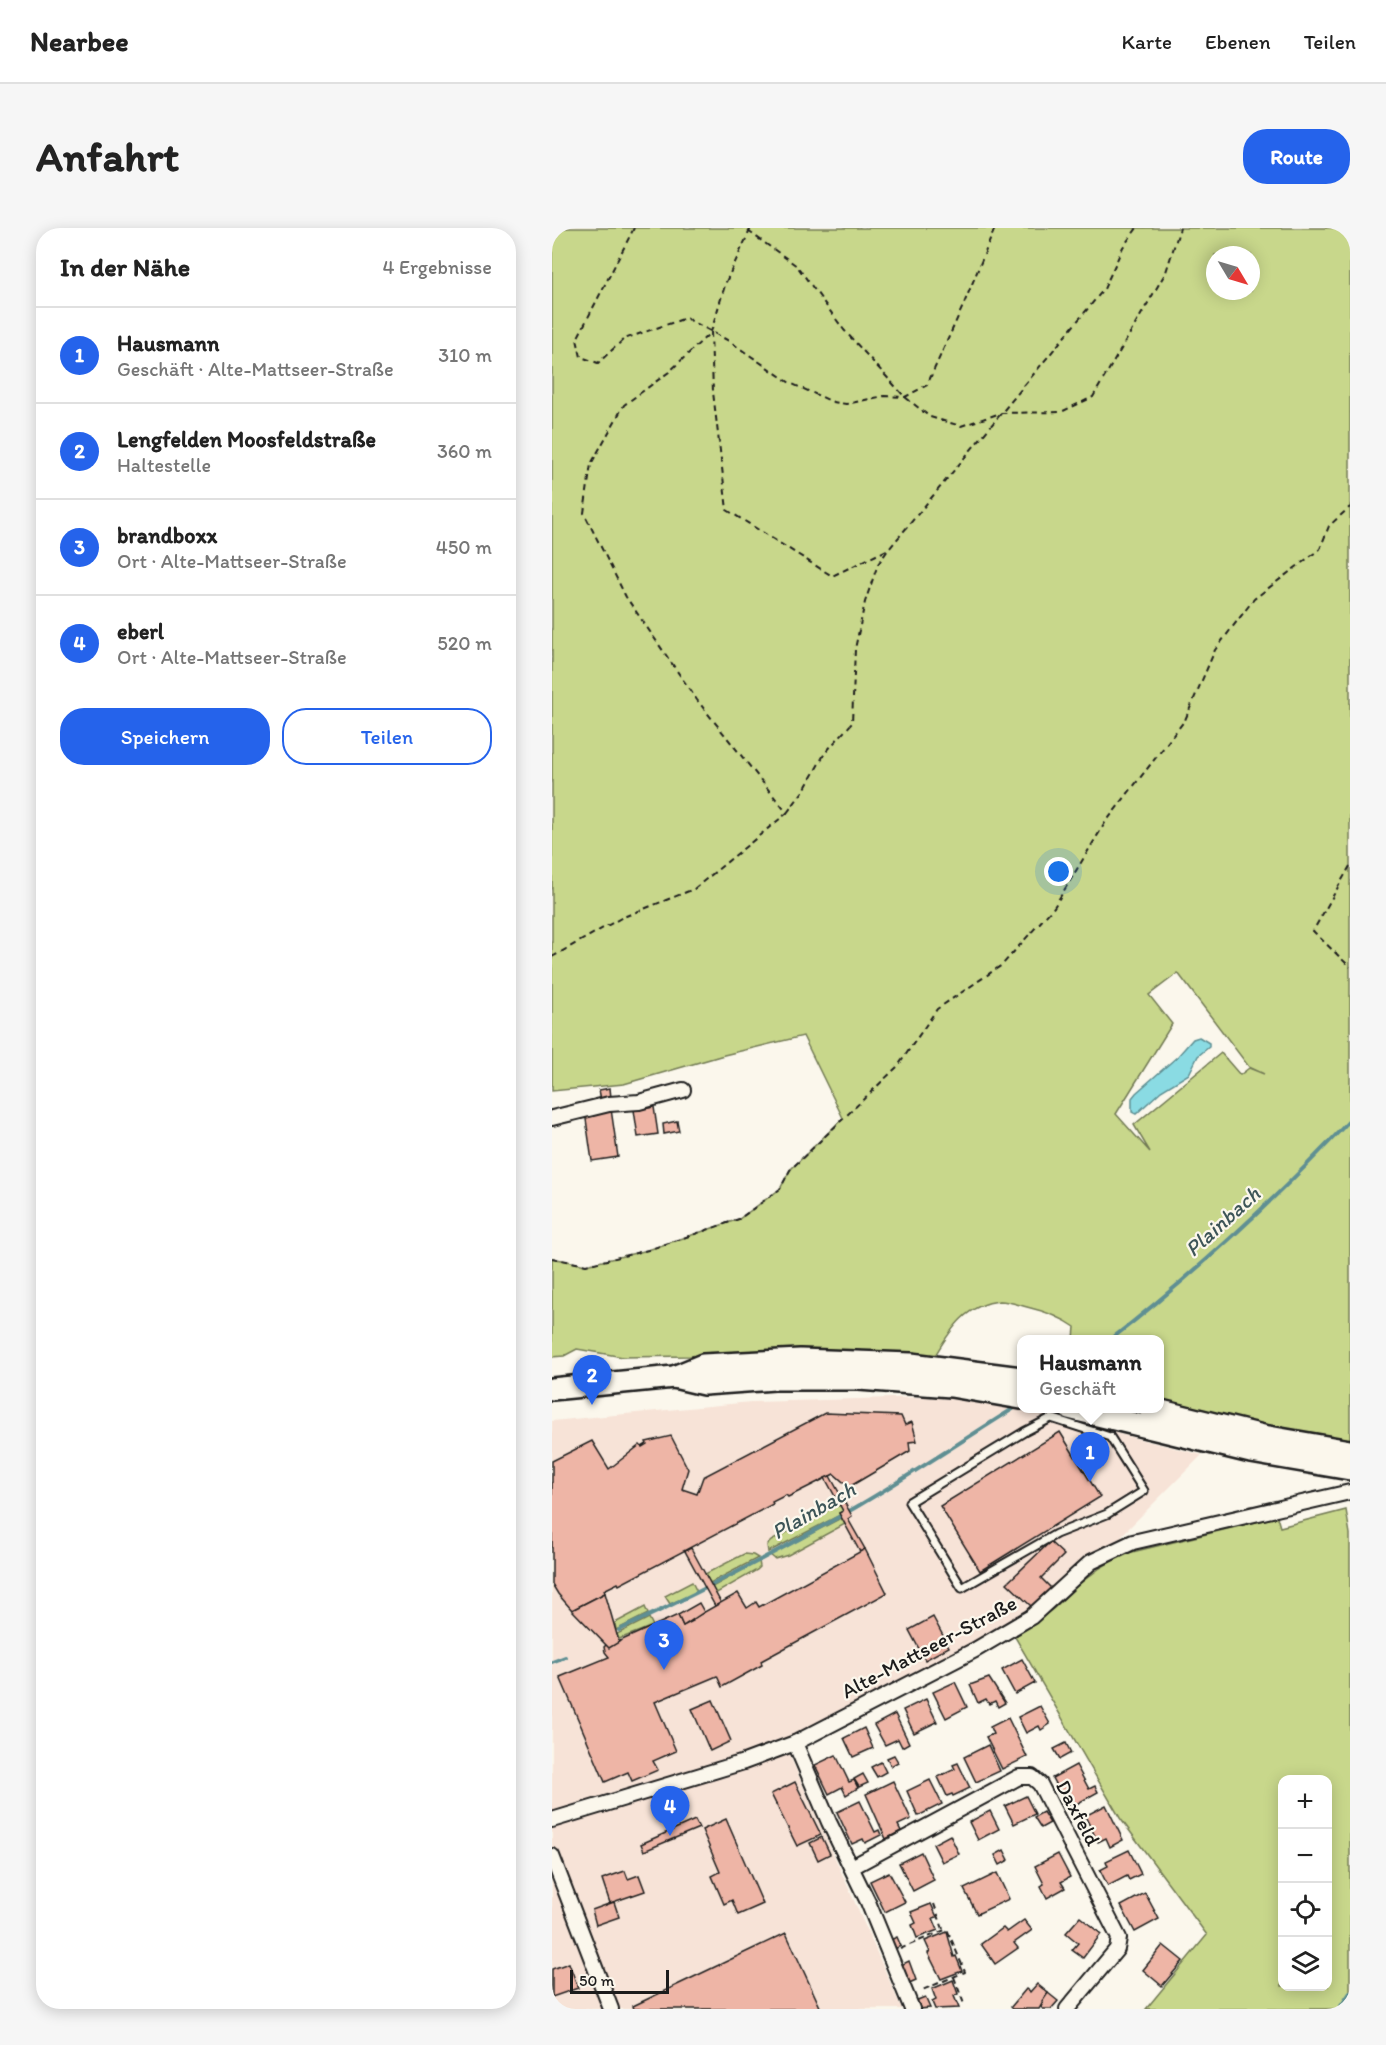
<!DOCTYPE html>
<html lang="de">
<head>
<meta charset="utf-8">
<style>
	:root { --surface:#fff; --page:#f6f6f6; --text:#222; --muted:#767676; --line:#e0e0e0; --accent:#2563eb }
	body { margin:0; font-family:Itim,sans-serif; background:var(--page); color:var(--text) }
	.controls { position:absolute; right:18px; bottom:18px; display:grid; overflow:hidden; border-radius:12px; box-shadow:0 3px 15px #0003 }
	.controls button { width:54px; height:54px; display:grid; place-items:center; padding:0; border:0; border-bottom:2px solid var(--line); background:var(--surface); color:var(--text); font:30px sans-serif }
	.compass { position:absolute; left:654px; top:18px; width:54px; height:54px; border-radius:50%; background:var(--surface); box-shadow:0 3px 15px #0003; rotate:128deg }
	.scale { position:absolute; left:18px; bottom:15px; width:99px; box-sizing:border-box; padding-left:6px; border:3px solid #1c1c1c; border-top:0; font-size:16px; line-height:21px; white-space:nowrap; color:#1c1c1c; -webkit-text-stroke:4px #fbf7ec; paint-order:stroke }
	.you { position:absolute; left:507px; top:644px; width:21px; height:21px; margin:-15px; border:4px solid #fff; border-radius:50%; background:#1a73e8; box-shadow:0 0 0 9px #1a73e833 }
	.badge { display:grid; place-items:center; width:39px; height:39px; border-radius:50%; background:var(--accent); color:#fff; font-size:20px; font-weight:700 }
	.pin { position:absolute; translate:-50% -50px; filter:drop-shadow(0 2px 3px #0008) }
	.pin::after { content:''; position:absolute; top:32px; width:21px; height:18px; background:inherit; clip-path:polygon(0 0,100% 0,50% 100%) }
	.popup { position:absolute; left:465px; top:1107px; width:147px; height:78px; box-sizing:border-box; display:grid; place-content:center; border-radius:12px; background:var(--surface); filter:drop-shadow(0 2px 4px #0005); font-size:20px; white-space:nowrap; color:var(--muted) }
	.popup b { font-size:22px; color:var(--text) }
	.popup::after { content:''; position:absolute; left:50%; top:100%; margin-left:-12px; border:12px solid transparent; border-top-color:var(--surface) }
	.list { margin:0; padding:0; list-style:none }
	h2 { display:flex; justify-content:space-between; align-items:center; height:78px; margin:0; padding:0 24px; font-size:26px }
	h2 small { font-size:20px; font-weight:400; color:var(--muted) }
	.list li { display:grid; grid-template-columns:39px 1fr auto; gap:18px; align-items:center; box-sizing:border-box; height:96px; padding:0 24px; border-top:2px solid var(--line) }
	.list b { display:block; font-size:22px; white-space:nowrap }
	.list p { margin:0; font-size:20px; white-space:nowrap; color:var(--muted) }
	.list em { font-size:20px; font-style:normal; color:var(--muted) }
	.actions { display:flex; gap:12px; padding:18px 24px }
	.actions a { flex:1; padding:14px 0; border:2px solid var(--accent); border-radius:24px; text-align:center; font-size:21px; color:var(--accent) }
	.actions .main { background:var(--accent); color:#fff }
	.icon { flex:none; width:33px; height:33px; fill:none; stroke:currentColor; stroke-width:2; stroke-linecap:round; stroke-linejoin:round }
	.map { position:relative; flex:none; width:798px; height:1781px; overflow:hidden; border-radius:24px }
	header { display:flex; align-items:center; gap:36px; box-sizing:border-box; height:84px; padding:0 30px; background:var(--surface); border-bottom:2px solid var(--line) }
	header strong { font-size:28px }
	nav { display:flex; gap:33px; margin-inline-start:auto; font-size:21px }
	.intro { display:flex; align-items:center; justify-content:space-between; box-sizing:border-box; height:144px; padding:0 36px }
	h1 { margin:0; font-size:42px }
	.button { padding:15px 27px; border-radius:24px; background:var(--accent); color:#fff; font-size:21px; font-weight:700 }
	main { display:flex; gap:36px; padding:0 36px }
	aside { flex:1; background:var(--surface); border-radius:24px; box-shadow:0 3px 15px #0003 }
	.map>svg:first-child { display:block }
</style>
</head>
<body>
<header>
<strong>Nearbee</strong>
<nav><a>Karte</a><a>Ebenen</a><a>Teilen</a></nav>
</header>
<div class="intro"><h1>Anfahrt</h1><a class="button">Route</a></div>
<main>
<aside>
<h2>In der Nähe<small>4 Ergebnisse</small></h2>
<ul class="list">
<li><span class="badge">1</span><div><b>Hausmann</b><p>Geschäft · Alte-Mattseer-Straße</p></div><em>310 m</em></li>
<li><span class="badge">2</span><div><b>Lengfelden Moosfeldstraße</b><p>Haltestelle</p></div><em>360 m</em></li>
<li><span class="badge">3</span><div><b>brandboxx</b><p>Ort · Alte-Mattseer-Straße</p></div><em>450 m</em></li>
<li><span class="badge">4</span><div><b>eberl</b><p>Ort · Alte-Mattseer-Straße</p></div><em>520 m</em></li>
</ul>
<div class="actions"><a class="main">Speichern</a><a>Teilen</a></div>
</aside>
<div class="map">
<svg width="798" height="1781" viewBox="0 0 798 1781">
	<rect width="100%" height="100%" fill="#fbf7ec"/>
	<filter id="ink" filterUnits="userSpaceOnUse"><feTurbulence type="fractalNoise" baseFrequency=".0167" numOctaves="2"/><feDisplacementMap in="SourceGraphic" scale="12" xChannelSelector="R" yChannelSelector="G"/><feConvolveMatrix kernelMatrix="1 2 1 2 8 2 1 2 1" color-interpolation-filters="sRGB"/></filter>
	<g filter="url(#ink)">
		<path fill="#f7e3d7" d="M374 1169 447 1175 501 1187 524 1195 650 1227 570 1307 572 1326 548 1340 486 1394 463 1409 237 1526 350 1781H0V1193L199 1174Z"/>
		<g fill="#c8d78b" stroke="#727a54" stroke-width="1.5" fill-rule="evenodd">
			<path d="M0 0H798V1214L607 1175V1112L522 1111 523 1099C509 1089 492 1083 475 1079 467 1077 456 1073 448 1073 413 1076 398 1103 382 1129L196 1124 138 1128 71 1129 25 1121 12 1128 0 1129V1030L34 1037 96 1022 187 991 228 961 238 942 291 890 251 808 172 827 72 856 0 863ZM663 27H699V63H663ZM626 745 697 839 712 846 697 840 688 847 669 825 582 897 598 924 564 886 620 796 597 767Z"/>
			<path d="M283 1278H289L291 1283 287 1285 288 1287 216 1324 215 1317 219 1313Z"/>
			<path d="M794 1282 798 1306V1781H594L655 1707 568 1590 463 1409 501 1381 526 1357 548 1340 572 1326 725 1289 728 1299ZM730 1552H776V1758H730Z"/>
			<path d="M289 1290 293 1296 236 1327 223 1331 218 1327Z"/>
			<path d="M192 1326 201 1327 206 1330 158 1355 153 1346Z"/>
			<path d="M207 1333 208 1339 205 1342 163 1366 160 1359Z"/>
			<path d="M140 1354 145 1364 118 1376 113 1368Z"/>
			<path d="M93 1379 96 1386 64 1402 63 1395Z"/>
			<path d="M97 1390 101 1398 67 1411 65 1406Z"/>
		</g>
		<path fill="#8adbe3" stroke="#5e8f93" stroke-width="1.5" d="M647 809 657 815V819L646 828 637 846 609 863 584 886 580 884V870L584 865 626 828 641 811Z"/>
		<g fill="none" stroke-linecap="round" stroke-linejoin="round">
			<g stroke="#5e8f93" stroke-width="4">
				<path d="M558 1112C645 1044 723 972 798 892"/>
				<path d="M67 1402C148 1364 228 1323 306 1278 359 1247 411 1212 464 1179"/>
				<path d="M0 1434 13 1429"/>
				<path d="M787 1781 798 1765"/>
			</g>
		</g>
		<g fill="#eeb5a6" stroke="#1c1c1c" stroke-width="1.5">
			<path d="M58 860 59 870 49 872 47 862Z"/>
			<path d="M102 879 106 906 86 909 82 882Z"/>
			<path d="M59 881 66 929 40 933 33 884Z"/>
			<path d="M125 893 127 903 112 906 111 896Z"/>
			<path d="M273 1185 349 1188 353 1197 360 1194 365 1213 357 1214 358 1223 297 1259 282 1246 236 1269 234 1267 220 1274 221 1276 67 1357 66 1355 52 1362 53 1365 20 1382 6 1366 0 1356V1233L40 1213 57 1241 88 1217 90 1219 95 1216 94 1214 119 1208 136 1241 130 1261 145 1266 151 1249Z"/>
			<path d="M508 1204 548 1269 428 1343 388 1278Z"/>
			<path d="M278 1248 300 1288 296 1291 313 1321 308 1324 287 1285 291 1283 273 1250Z"/>
			<path d="M498 1314 512 1327 489 1350 499 1360 480 1379 455 1355Z"/>
			<path d="M139 1320 169 1375 163 1378 133 1323Z"/>
			<path d="M313 1321 335 1365 209 1433 210 1437 170 1459 165 1448 103 1474 124 1523 101 1533 106 1542 80 1553 76 1544 53 1554 8 1449 57 1429 53 1424 52 1419 58 1413H68L126 1387 131 1398 141 1393 140 1391 186 1365 195 1380 204 1374 207 1379Z"/>
			<path d="M53 1365 67 1414 57 1420 20 1382Z"/>
			<path d="M147 1375 152 1384 131 1398 126 1387Z"/>
			<path d="M381 1389 397 1419 373 1432 357 1402Z"/>
			<path d="M470 1431 483 1455 463 1466 450 1442Z"/>
			<path d="M437 1450 453 1475 446 1479 443 1473 437 1476 434 1471 426 1475 418 1457Z"/>
			<path d="M403 1454 415 1479 394 1490 381 1464Z"/>
			<path d="M374 1471 385 1494 362 1505 351 1482Z"/>
			<path d="M161 1472 179 1513 158 1523 140 1481Z"/>
			<path d="M488 1478 498 1496 489 1502 487 1498 474 1505 466 1489Z"/>
			<path d="M343 1486 357 1515 350 1519 346 1511 333 1517 322 1497Z"/>
			<path d="M456 1490 475 1529 450 1541 434 1509 441 1506 438 1499Z"/>
			<path d="M312 1500 321 1520 301 1529 292 1510Z"/>
			<path d="M514 1515 519 1525 508 1531 502 1521Z"/>
			<path d="M436 1517 448 1543 424 1554 412 1529Z"/>
			<path d="M284 1527 297 1554 302 1552 306 1560 294 1567 290 1559 277 1566 263 1537Z"/>
			<path d="M342 1527 346 1534 339 1538 335 1530Z"/>
			<path d="M329 1534 334 1544 325 1549 319 1539Z"/>
			<path d="M406 1535 418 1560 401 1568 400 1566 395 1568 386 1549 403 1541 401 1537Z"/>
			<path d="M524 1537 537 1561 543 1558 546 1564 519 1579 517 1575 514 1576 500 1550Z"/>
			<path d="M311 1546 316 1555 307 1559 302 1551Z"/>
			<path d="M378 1552 390 1576 366 1588 355 1563Z"/>
			<path d="M341 1553 359 1591 346 1597 349 1603 334 1611 314 1566Z"/>
			<path d="M243 1554 269 1607 245 1618 219 1566Z"/>
			<path d="M474 1568 483 1586 462 1596 453 1578Z"/>
			<path d="M308 1573 323 1604 327 1602 329 1607 313 1615 311 1611 300 1616 285 1584Z"/>
			<path d="M554 1577 571 1612 558 1619 554 1610 546 1614 533 1588Z"/>
			<path d="M438 1583 447 1601 426 1612 417 1594Z"/>
			<path d="M491 1584 498 1595 489 1600 482 1589Z"/>
			<path d="M174 1591 211 1676 186 1687 180 1672 172 1676 160 1648 168 1644 150 1602Z"/>
			<path d="M143 1592 147 1600 92 1623 89 1616Z"/>
			<path d="M398 1607 407 1626 390 1634 381 1616Z"/>
			<path d="M270 1609 278 1626 266 1632 258 1615Z"/>
			<path d="M452 1622 457 1632 448 1637 443 1627Z"/>
			<path d="M577 1622 589 1646 577 1652 575 1648 556 1658 548 1642 556 1638 554 1633Z"/>
			<path d="M369 1624 382 1652 361 1663 347 1635Z"/>
			<path d="M506 1626 518 1649 509 1654 513 1660 495 1670 489 1658 492 1656 483 1638Z"/>
			<path d="M73 1643 76 1651 87 1647 93 1663 58 1675 50 1651Z"/>
			<path d="M337 1644 353 1674 333 1684 318 1653Z"/>
			<path d="M445 1645 457 1671 425 1686 412 1661Z"/>
			<path d="M593 1665 607 1691 583 1704 569 1678Z"/>
			<path d="M62 1674 67 1689 44 1697 40 1682Z"/>
			<path d="M379 1676 385 1689 381 1690 386 1702 365 1710 360 1697 364 1695 359 1684Z"/>
			<path d="M528 1689 549 1706 531 1730 520 1722 526 1715 514 1705Z"/>
			<path d="M472 1692 480 1702 462 1715 466 1720 443 1736 429 1716 451 1700 455 1704Z"/>
			<path d="M395 1704 402 1729 404 1728 410 1743 389 1751 376 1725 378 1724 373 1713Z"/>
			<path d="M234 1705 269 1781H82L81 1778Z"/>
			<path d="M345 1709 349 1718 340 1722 336 1713Z"/>
			<path d="M611 1717 631 1733 610 1758 591 1742Z"/>
			<path d="M357 1733 364 1752 355 1756 347 1738Z"/>
			<path d="M17 1735 26 1760 0 1769V1741Z"/>
			<path d="M401 1752 406 1766 402 1768 407 1780 383 1781 380 1774 384 1772 380 1761Z"/>
			<path d="M485 1756 496 1765 487 1781H461L459 1779 474 1761 478 1764Z"/>
			<path d="M496 1765 506 1773 499 1781H491L489 1779 491 1775 490 1774Z"/>
			<path d="M373 1769 378 1780 366 1781 363 1773Z"/>
		</g>
		<g fill="none" stroke-linecap="round" stroke-linejoin="round">
			<g stroke="#1c1c1c" stroke-width="11">
				<path id="lane" d="M499 1190 558 1209 592 1263 555 1286 504 1306 410 1360 357 1274 472 1204Z"/>
			</g>
			<g stroke="#1c1c1c" stroke-width="18">
				<g id="street">
					<path d="M0 890 57 876 87 874 131 862"/>
					<path d="M243 1515 277 1594 316 1674 360 1781"/>
					<path d="M0 1592 192 1534 243 1515 423 1422 479 1389 539 1334 581 1314 798 1264"/>
					<path d="M0 1628 59 1781"/>
					<path d="M300 1639 467 1549H480L488 1556 567 1710 565 1721 515 1781"/>
				</g>
			</g>
			<g stroke="#1c1c1c" stroke-width="26">
				<g id="primary">
					<path d="M122 1149 152 1156 222 1151H307L399 1158 469 1170"/>
					<path d="M0 1161 122 1149 151 1137 248 1132 359 1136 469 1150"/>
					<path d="M517 1180 699 1224 798 1241"/>
					<path d="M597 1180 711 1208 798 1223"/>
				</g>
			</g>
			<g stroke="#1c1c1c" stroke-width="2" stroke-dasharray="6 4.5" stroke-linecap="butt">
				<path d="M82 0 25 111 29 129 46 135 72 111 134 90 177 113 238 155 281 174 294 176 332 168 353 169 375 157 411 78 443 0"/>
				<path d="M196 3 245 38 292 102 353 169 378 189 409 198 449 185 509 184 541 169 614 44 628 0"/>
				<path d="M159 104 161 164 175 282 280 348 337 321 552 61 571 19 585 0"/>
				<path d="M235 585 252 562 273 525 300 495 303 421 313 374 326 336 336 322"/>
				<path d="M798 638 761 703 798 739"/>
				<path d="M0 729 69 690 142 661 235 585 145 472 74 369 32 285 39 236 72 177 117 144 159 104 174 54 199 0"/>
				<path d="M0 1030 34 1037 96 1022 187 991 228 961 238 942 346 838 385 781 450 737 502 679 553 595 633 492 663 422 702 371 768 321 777 298 798 279"/>
				<path d="M382 1676 391 1701"/>
				<path d="M348 1721 395 1701 413 1744 368 1763"/>
				<path d="M402 1749 412 1776"/>
			</g>
			<use href="#lane" stroke="#fbf7ec" stroke-width="7"/>
			<use href="#street" stroke="#fbf7ec" stroke-width="14"/>
			<use href="#primary" stroke="#fbf7ec" stroke-width="21"/>
		</g>
	</g>
	<g text-anchor="middle" stroke-width="4.5" stroke-linejoin="round" paint-order="stroke">
		<g font-size="21" fill="#1c1c1c" stroke="#fbf7ec">
			<text transform="translate(377 1419) rotate(-28)" y="7">Alte-Mattseer-Straße</text>
			<text transform="translate(526 1585) rotate(62)" y="7">Daxfeld</text>
		</g>
		<g font-size="22" font-style="italic" fill="#3d5558" stroke="#fbf7ec">
			<text transform="translate(670 993) rotate(-42)" y="8">Plainbach</text>
			<text transform="translate(261 1282) rotate(-30)" y="8">Plainbach</text>
		</g>
	</g>
</svg>
<div class="controls">
<button>+</button>
<button>−</button>
<button><svg class="icon" aria-label="locate" viewBox="0 0 24 24"><circle cx="12" cy="12" r="6"/><path d="M12 2v4M12 18v4M2 12h4M18 12h4"/></svg></button>
<button><svg class="icon" aria-label="layers" viewBox="0 0 24 24"><path d="M12 4l9 5-9 5-9-5zM3 14l9 5 9-5"/></svg></button>
</div>
<svg class="compass" viewBox="-18 -18 36 36"><path d="M0-13l5 13h-10z" fill="#e53935"/><path d="M0 13l5-13h-10z" fill="#767676"/></svg>
<div class="scale">50 m</div>
<div class="you"></div>
<div class="pin badge" style="left:538px;top:1254px">1</div>
<div class="popup"><b>Hausmann</b>Geschäft</div>
<div class="pin badge" style="left:40px;top:1177px">2</div>
<div class="pin badge" style="left:112px;top:1442px">3</div>
<div class="pin badge" style="left:118px;top:1608px">4</div>
</div>
</main>
</body>
</html>
